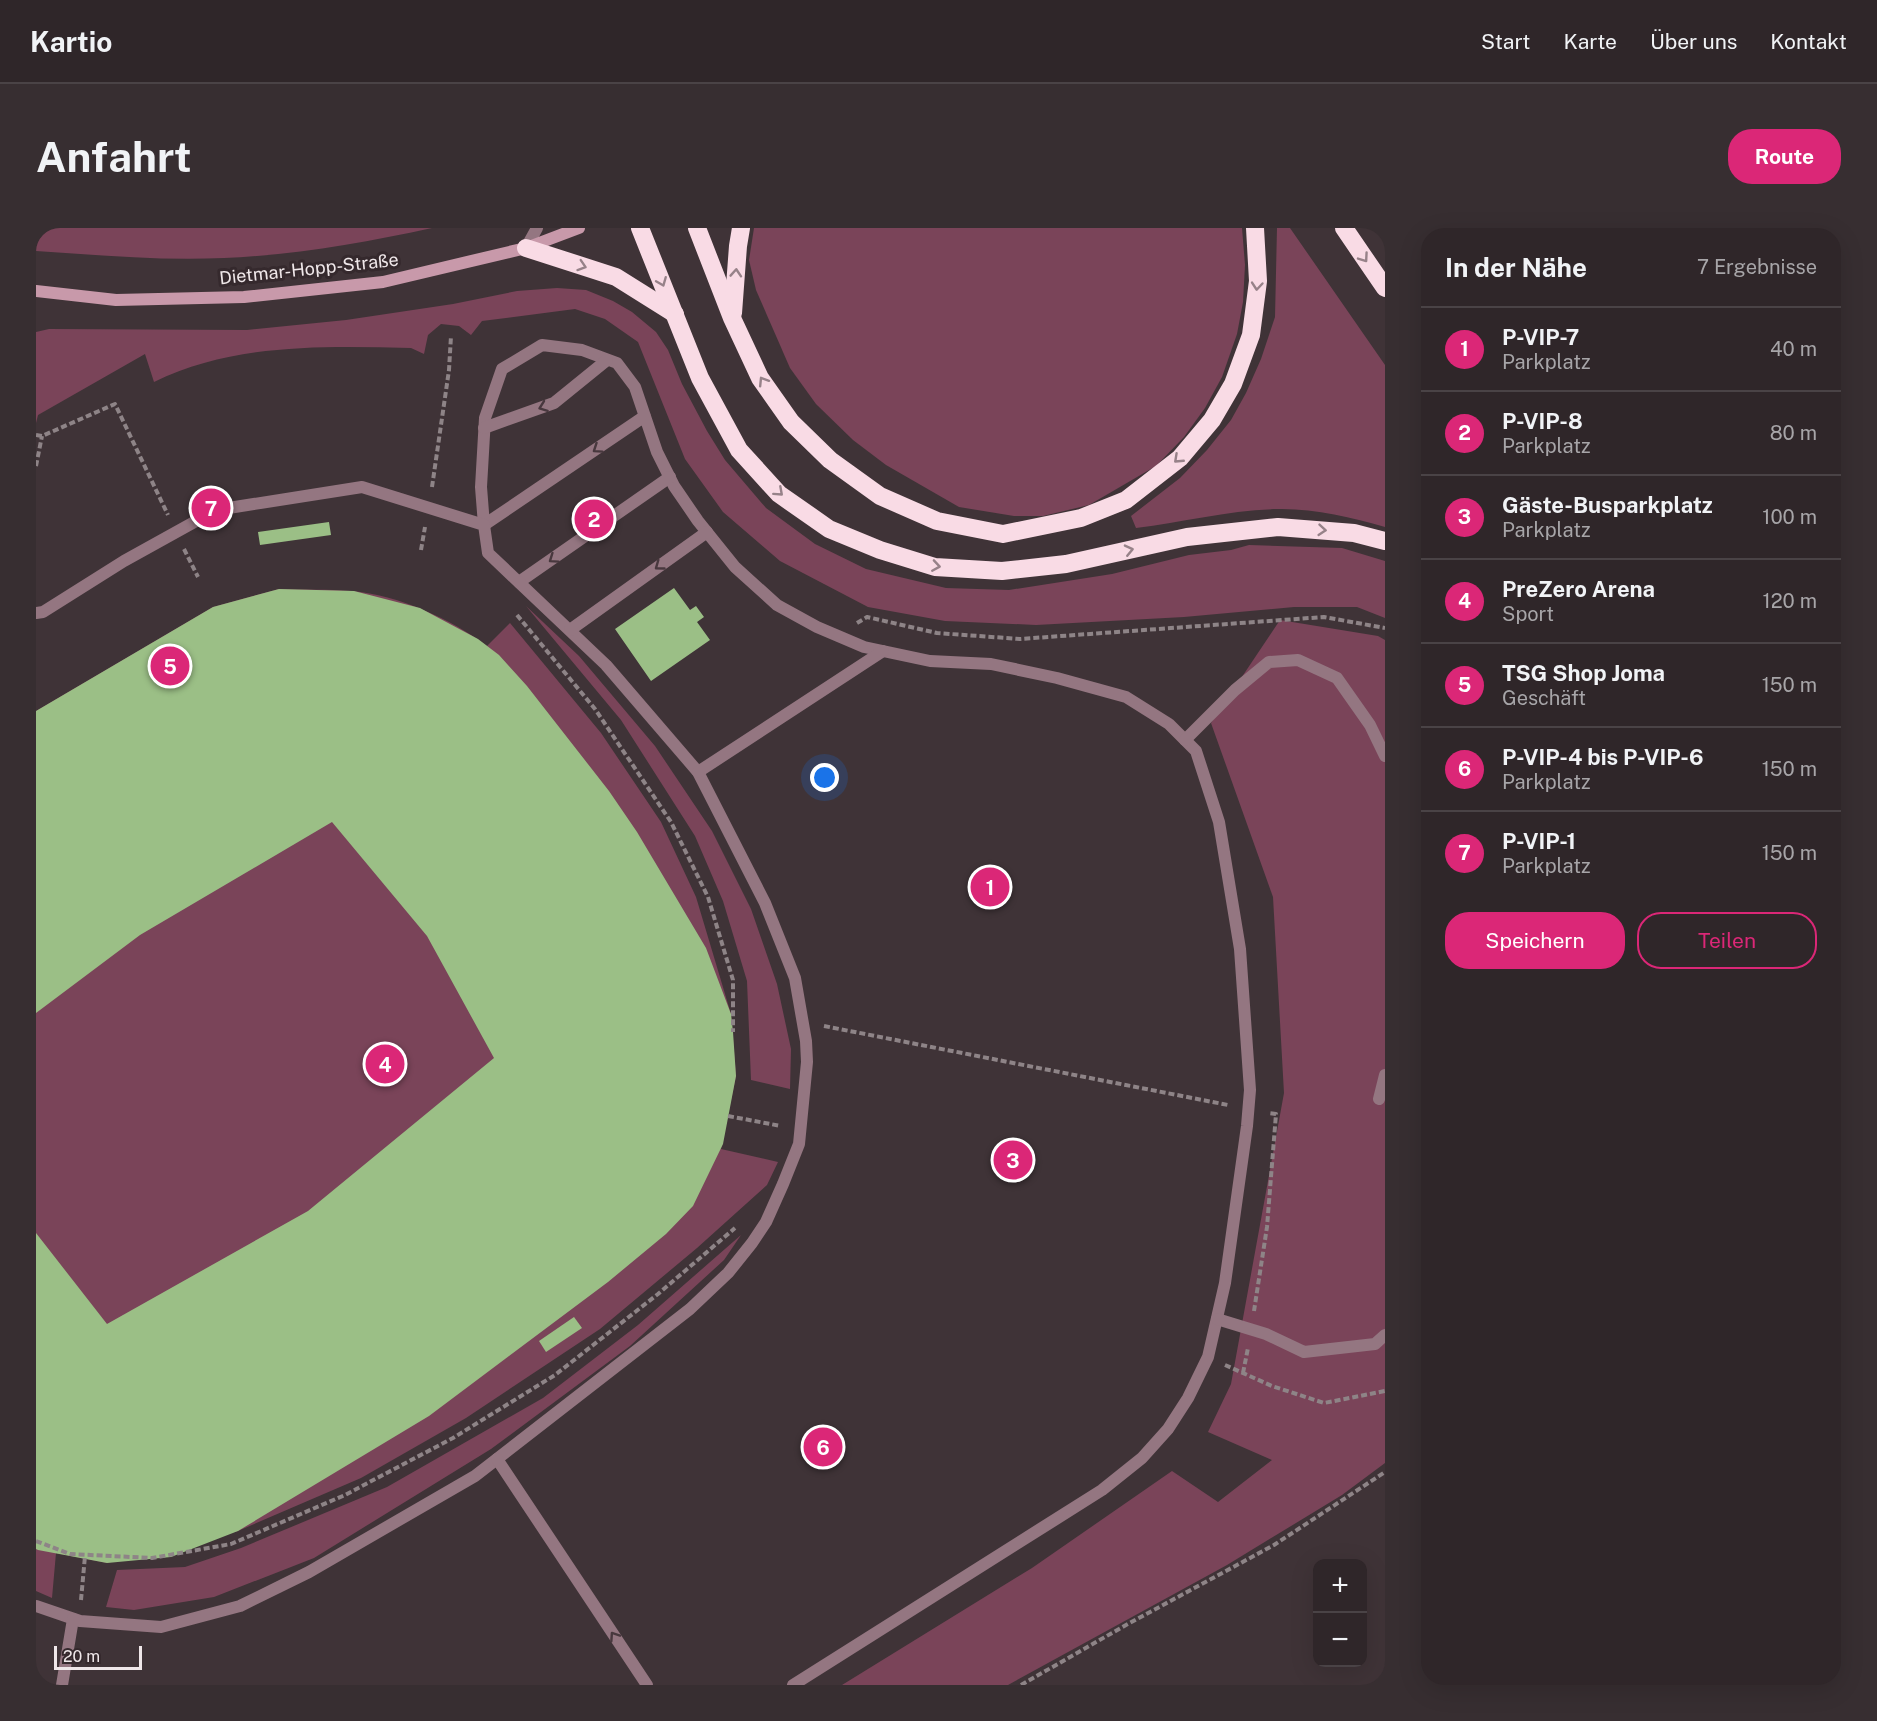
<!DOCTYPE html>
<html lang="de">
<head>
<meta charset="utf-8">
<style>
	:root { --surface:#2f2629; --page:#372e31; --text:#f1f3f6; --muted:#a7a5a8; --line:#4a4346; --accent:#db2777 }
	body { margin:0; font-family:"Public Sans",sans-serif; background:var(--page); color:var(--text) }
	.controls { position:absolute; right:18px; bottom:18px; display:grid; overflow:hidden; border-radius:12px; box-shadow:0 6px 24px #0002 }
	.controls button { width:54px; height:54px; display:grid; place-items:center; padding:0; border:0; border-bottom:2px solid var(--line); background:var(--surface); color:var(--text); font:30px sans-serif }
	.scale { position:absolute; left:18px; bottom:15px; width:88px; box-sizing:border-box; padding-left:6px; border:3px solid #efe7e9; border-top:0; font-size:16px; line-height:21px; white-space:nowrap; color:#efe7e9; -webkit-text-stroke:4px #35292d; paint-order:stroke }
	.you { position:absolute; left:789px; top:550px; width:21px; height:21px; margin:-15px; border:4px solid #fff; border-radius:50%; background:#1a73e8; box-shadow:0 0 0 9px #1a73e833 }
	.badge { display:grid; place-items:center; width:39px; height:39px; border-radius:50%; background:var(--accent); color:#fff; font-size:20px; font-weight:700 }
	.pin { position:absolute; translate:-50% -50%; border:3px solid #fff; box-shadow:0 2px 6px #0006 }
	.list { margin:0; padding:0; list-style:none }
	h2 { display:flex; justify-content:space-between; align-items:center; height:78px; margin:0; padding:0 24px; font-size:26px }
	h2 small { font-size:20px; font-weight:400; color:var(--muted) }
	.list li { display:grid; grid-template-columns:39px 1fr auto; gap:18px; align-items:center; box-sizing:border-box; height:84px; padding:0 24px; border-top:2px solid var(--line) }
	.list b { display:block; font-size:22px; white-space:nowrap }
	.list p { margin:0; font-size:20px; white-space:nowrap; color:var(--muted) }
	.list em { font-size:20px; font-style:normal; color:var(--muted) }
	.actions { display:flex; gap:12px; padding:18px 24px }
	.actions a { flex:1; padding:14px 0; border:2px solid var(--accent); border-radius:24px; text-align:center; font-size:21px; color:var(--accent) }
	.actions .main { background:var(--accent); color:#fff }
	.map { position:relative; flex:none; width:1349px; height:1457px; overflow:hidden; border-radius:24px }
	header { display:flex; align-items:center; gap:36px; box-sizing:border-box; height:84px; padding:0 30px; background:var(--surface); border-bottom:2px solid var(--line) }
	header strong { font-size:28px }
	nav { display:flex; gap:33px; margin-inline-start:auto; font-size:21px }
	.intro { display:flex; align-items:center; justify-content:space-between; box-sizing:border-box; height:144px; padding:0 36px }
	h1 { margin:0; font-size:42px }
	.button { padding:15px 27px; border-radius:24px; background:var(--accent); color:#fff; font-size:21px; font-weight:700 }
	main { display:flex; gap:36px; padding:0 36px }
	aside { flex:1; background:var(--surface); border-radius:24px; box-shadow:0 6px 24px #0002 }
	.map>svg:first-child { display:block }
</style>
</head>
<body>
<header>
<strong>Kartio</strong>
<nav><a>Start</a><a>Karte</a><a>Über uns</a><a>Kontakt</a></nav>
</header>
<div class="intro"><h1>Anfahrt</h1><a class="button">Route</a></div>
<main>
<div class="map">
<svg width="1349" height="1457" viewBox="0 0 1349 1457">
	<rect width="100%" height="100%" fill="#3f3337"/>
	<g fill="#7a4459">
		<path d="M0 0H396C327 15 258 27 188 30 125 33 62 27 0 23Z"/>
		<path d="M718 0H1206L1209 37 1207 74 1201 106 1186 149 1169 180 1148 209 1120 238 1053 277 1007 288H978L923 279 850 237 817 212 780 176 754 140 720 62 713 32Z"/>
		<path d="M1241 0H1254L1349 137V299C1315 289 1276 280 1241 281 1194 282 1147 294 1100 300L1095 288 1144 250 1171 222 1195 192 1210 165 1225 131 1239 89Z"/>
		<path d="M521 60 550 62 577 73 596 84 620 104 632 122 646 156 671 203 689 232 730 280 779 316 830 341 910 360 973 362 1076 346 1153 327 1195 322 1213 317 1306 320 1349 333V390L1321 379H1258L1148 389 1000 397 909 393 832 379 744 333 687 284 649 231 602 114 569 91 539 81 446 93 435 107 423 98 405 96 392 107 388 126 375 120C288 118 198 115 118 154L109 126 2 187 0 195V104L13 101 211 102 310 92 417 76 481 63Z"/>
		<path d="M243 361C267 362 292 361 316 363 362 367 415 391 451 418L474 395 565 505 625 594 660 669 695 786 700 848 685 921 742 934 731 957 661 1020 564 1101 430 1190 325 1250 202 1303 71 1335 20 1325 16 1370 0 1363V483L177 379Z"/>
		<path d="M490 378 543 428 619 518 676 603 715 681 741 756 755 821 754 861 715 852 711 753 687 673 659 608 585 492Z"/>
		<path d="M1244 392 1342 408 1349 412V1235L1306 1267 1191 1337 972 1457H806L996 1340 1136 1243 1182 1274 1236 1232 1172 1204 1195 1156 1248 865 1237 669 1175 495Z"/>
		<path d="M705 1007 688 1032 594 1118 455 1221 278 1330 178 1369 98 1382 70 1379 81 1342 149 1339 205 1320 351 1259 507 1170 602 1097Z"/>
	</g>
	<g fill="#9bbf86">
		<path d="M293 294 295 307 224 317 222 304Z"/>
		<path d="M638 360 654 382 660 378 668 389 661 394 674 412 615 453 579 401Z"/>
		<path d="M243 361 318 363 384 380 442 411 463 427 491 458 573 563 601 604 670 720 695 786 697 804 700 848 687 916 657 978 630 1006 572 1054 393 1188 202 1303 135 1329 71 1335 2 1322 0 1321V1005L71 1096 272 983 458 830 391 708 296 594 104 707 0 785V483L177 379Z"/>
		<path d="M538 1089 546 1100 510 1124 503 1113Z"/>
	</g>
	<g fill="none" stroke-linecap="round" stroke-linejoin="round">
		<g stroke="#8e8487" stroke-width="4" stroke-dasharray="6 3" stroke-linecap="butt">
			<path d="M0 1 8 0"/>
			<path d="M0 207 6 208 79 176 132 287"/>
			<path d="M0 238 6 208"/>
			<path d="M396 259 413 142 415 108"/>
			<path d="M148 321 162 349"/>
			<path d="M385 322 389 299"/>
			<path d="M481 387 559 481 635 594 672 669 697 752V804"/>
			<path d="M821 395 831 389 901 405 984 411 1288 389 1349 400"/>
			<path d="M788 798 1192 877"/>
			<path d="M692 888 745 898"/>
			<path d="M1218 1083 1231 999 1240 886 1232 885"/>
			<path d="M1189 1137 1236 1158 1288 1175 1349 1163"/>
			<path d="M1207 1145 1212 1120"/>
			<path d="M0 1313 34 1326 116 1330 195 1316 309 1267 417 1210 519 1147 622 1066 699 1000"/>
			<path d="M45 1372 49 1328"/>
			<path d="M985 1457 1090 1397 1238 1317 1349 1244"/>
		</g>
		<g stroke="#947681" stroke-width="12">
			<path d="M490 20 501 0"/>
			<path d="M609 188 448 297 445 259 449 190 466 141 506 117 546 122 581 135 599 159 621 224 638 258 662 293 699 339 741 377 781 399 828 419 894 433 955 436 1021 450 1090 469 1133 496 1160 523 1183 594 1204 721 1214 862 1211 898 1189 1055 1172 1129 1152 1170 1132 1201 1106 1230 1066 1262 757 1457"/>
			<path d="M448 200 518 175 571 132"/>
			<path d="M483 354 634 249"/>
			<path d="M0 385 7 384 88 333 180 282 326 259 448 297 452 325 570 437 662 544 729 675 759 750 770 813 771 834 763 916 747 956 730 994 716 1015 692 1045 654 1081 439 1248 273 1344 204 1378 125 1399 44 1393 0 1378"/>
			<path d="M534 402 671 304"/>
			<path d="M1149 512 1199 462 1233 434 1262 432 1301 450 1334 497 1349 528"/>
			<path d="M662 544 847 423"/>
			<path d="M1343 871 1349 847"/>
			<path d="M1181 1091 1230 1106 1268 1124 1339 1116 1349 1107"/>
			<path d="M461 1231 611 1457"/>
			<path d="M26 1457 37 1391"/>
		</g>
		<path stroke="#c899aa" stroke-width="12" d="M0 63 80 72 208 69 347 54 490 20 543 0"/>
		<g stroke="#f9dbe5" stroke-width="18">
			<path d="M604 0 664 150 703 222 743 266 793 301 844 322 899 339 966 343 1030 336 1151 309 1242 299 1318 305 1349 313"/>
			<path d="M661 0 696 90 724 150 755 194 794 232 844 268 901 293 967 306 1045 290 1090 272 1144 230 1176 192 1197 156 1215 107 1222 53 1219 0"/>
			<path d="M1308 0 1349 60"/>
			<path d="M490 20 580 49 639 86"/>
			<path d="M697 85 702 18 705 0"/>
		</g>
	</g>
	<defs><path id="oneway-chevron" d="M-2-3.5L2.5 0L-2 3.5" fill="none" stroke-width="1.6" stroke-linecap="round" stroke-linejoin="round" transform="scale(1.5)"/></defs>
	<g stroke="#978289">
		<use href="#oneway-chevron" transform="translate(1328 30) rotate(55)"/>
		<use href="#oneway-chevron" transform="translate(546 38) rotate(18)"/>
		<use href="#oneway-chevron" transform="translate(700 45) rotate(-86)"/>
		<use href="#oneway-chevron" transform="translate(626 54) rotate(68)"/>
		<use href="#oneway-chevron" transform="translate(1221 58) rotate(95)"/>
		<use href="#oneway-chevron" transform="translate(727 153) rotate(-122)"/>
		<use href="#oneway-chevron" transform="translate(1142 231) rotate(137)"/>
		<use href="#oneway-chevron" transform="translate(743 264) rotate(42)"/>
		<use href="#oneway-chevron" transform="translate(1286 302) rotate(5)"/>
		<use href="#oneway-chevron" transform="translate(1093 322) rotate(-13)"/>
		<use href="#oneway-chevron" transform="translate(900 338) rotate(9)"/>
	</g>
	<g stroke="#48383e">
		<use href="#oneway-chevron" transform="translate(507 179) rotate(160)"/>
		<use href="#oneway-chevron" transform="translate(561 221) rotate(146)"/>
		<use href="#oneway-chevron" transform="translate(517 331) rotate(145)"/>
		<use href="#oneway-chevron" transform="translate(623 338) rotate(144)"/>
		<use href="#oneway-chevron" transform="translate(578 1408) rotate(-124)"/>
	</g>
	<g text-anchor="middle" stroke-width="6" stroke-linejoin="round" paint-order="stroke">
		<g font-size="18" fill="#efe7e9" stroke="#35292d">
			<text transform="translate(273 41) rotate(-6)" y="6">Dietmar-Hopp-Straße</text>
		</g>
	</g>
</svg>
<div class="controls">
<button>+</button>
<button>−</button>
</div>
<div class="scale">20 m</div>
<div class="you"></div>
<div class="pin badge" style="left:954px;top:659px">1</div>
<div class="pin badge" style="left:558px;top:291px">2</div>
<div class="pin badge" style="left:977px;top:932px">3</div>
<div class="pin badge" style="left:349px;top:836px">4</div>
<div class="pin badge" style="left:134px;top:438px">5</div>
<div class="pin badge" style="left:787px;top:1219px">6</div>
<div class="pin badge" style="left:175px;top:280px">7</div>
</div>
<aside>
<h2>In der Nähe<small>7 Ergebnisse</small></h2>
<ul class="list">
<li><span class="badge">1</span><div><b>P-VIP-7</b><p>Parkplatz</p></div><em>40 m</em></li>
<li><span class="badge">2</span><div><b>P-VIP-8</b><p>Parkplatz</p></div><em>80 m</em></li>
<li><span class="badge">3</span><div><b>Gäste-Busparkplatz</b><p>Parkplatz</p></div><em>100 m</em></li>
<li><span class="badge">4</span><div><b>PreZero Arena</b><p>Sport</p></div><em>120 m</em></li>
<li><span class="badge">5</span><div><b>TSG Shop Joma</b><p>Geschäft</p></div><em>150 m</em></li>
<li><span class="badge">6</span><div><b>P-VIP-4 bis P-VIP-6</b><p>Parkplatz</p></div><em>150 m</em></li>
<li><span class="badge">7</span><div><b>P-VIP-1</b><p>Parkplatz</p></div><em>150 m</em></li>
</ul>
<div class="actions"><a class="main">Speichern</a><a>Teilen</a></div>
</aside>
</main>
</body>
</html>
